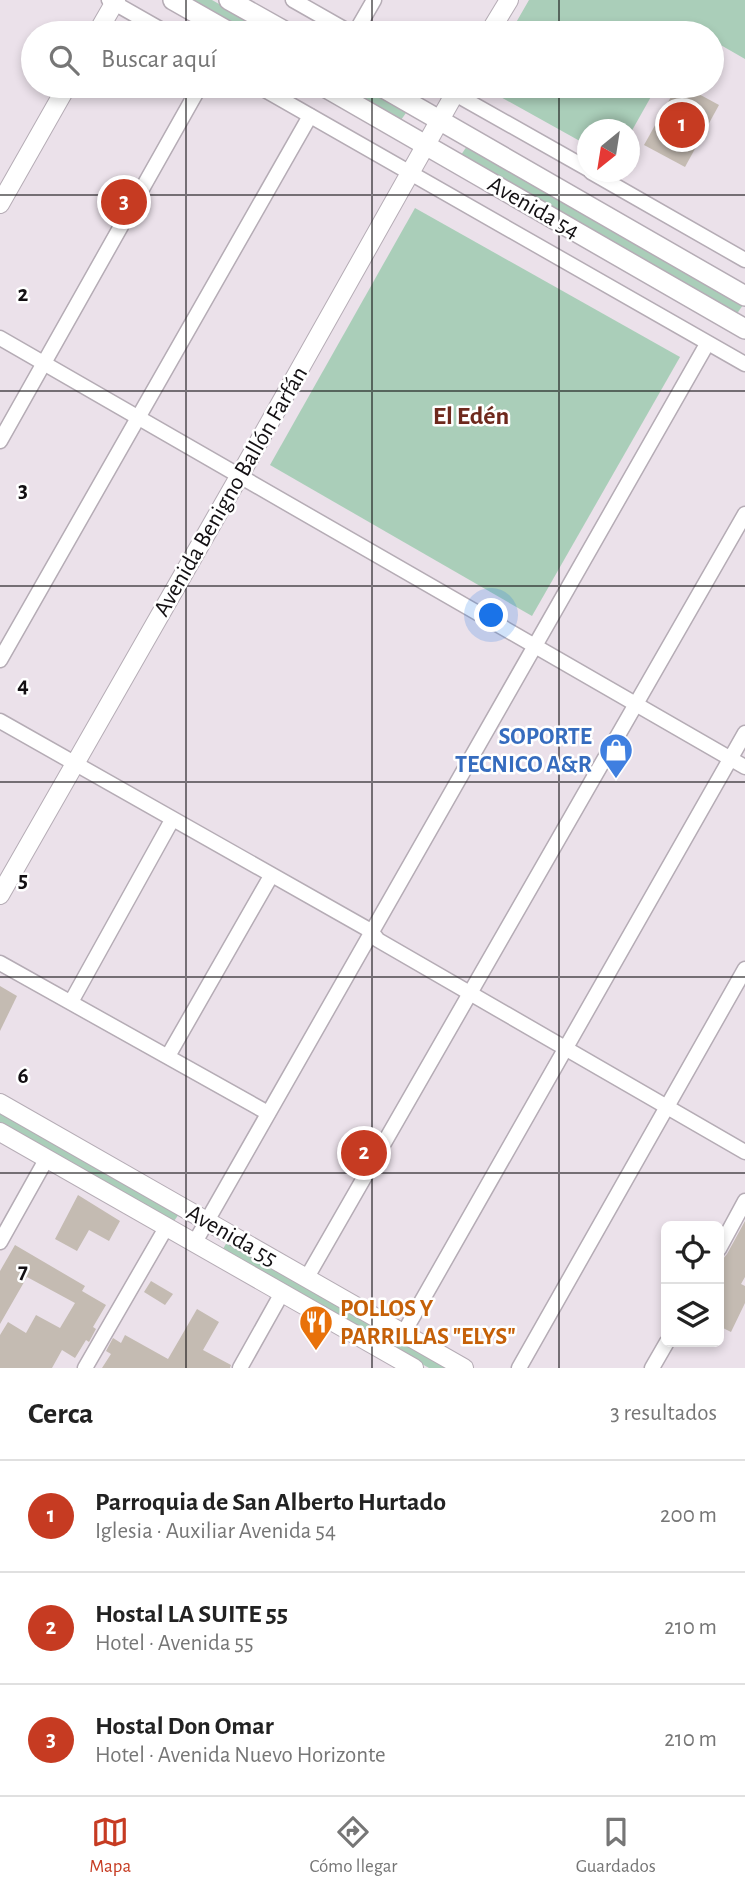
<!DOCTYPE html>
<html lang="es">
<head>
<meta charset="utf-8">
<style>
	:root { --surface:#fff; --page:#f6f6f6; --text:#222; --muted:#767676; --line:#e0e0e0; --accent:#c63b22 }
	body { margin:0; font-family:"Alegreya Sans",sans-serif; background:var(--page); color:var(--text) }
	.controls { position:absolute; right:21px; bottom:21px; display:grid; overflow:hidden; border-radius:10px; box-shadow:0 4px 10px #0003 }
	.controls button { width:63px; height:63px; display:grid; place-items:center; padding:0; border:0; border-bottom:2px solid var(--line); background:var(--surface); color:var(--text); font:35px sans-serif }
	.compass { position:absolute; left:577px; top:119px; width:63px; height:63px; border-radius:50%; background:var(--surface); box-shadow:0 4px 10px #0003; rotate:210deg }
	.you { position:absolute; left:492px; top:616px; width:24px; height:24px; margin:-18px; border:5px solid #fff; border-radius:50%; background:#1a73e8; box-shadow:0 0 0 10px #1a73e833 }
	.badge { display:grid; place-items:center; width:46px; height:46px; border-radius:50%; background:var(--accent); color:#fff; font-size:23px; font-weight:700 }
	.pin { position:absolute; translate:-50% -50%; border:4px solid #fff; box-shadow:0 2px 7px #0006 }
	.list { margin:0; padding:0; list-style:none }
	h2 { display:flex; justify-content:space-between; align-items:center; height:91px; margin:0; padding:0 28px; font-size:30px }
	h2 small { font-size:23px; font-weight:400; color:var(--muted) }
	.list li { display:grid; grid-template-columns:46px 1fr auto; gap:21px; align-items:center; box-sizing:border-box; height:112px; padding:0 28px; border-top:2px solid var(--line) }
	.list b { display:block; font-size:26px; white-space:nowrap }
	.list p { margin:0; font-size:23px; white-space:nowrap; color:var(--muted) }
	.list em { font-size:23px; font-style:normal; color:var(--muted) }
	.icon { flex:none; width:38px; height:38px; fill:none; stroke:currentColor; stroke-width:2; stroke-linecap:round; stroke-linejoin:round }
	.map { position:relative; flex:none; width:745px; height:1368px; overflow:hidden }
	.search { position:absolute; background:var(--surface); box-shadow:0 4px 10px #0003; left:21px; right:21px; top:21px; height:77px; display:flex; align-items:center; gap:18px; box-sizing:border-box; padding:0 24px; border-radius:38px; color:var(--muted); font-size:26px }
	.sheet { height:427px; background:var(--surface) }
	nav { display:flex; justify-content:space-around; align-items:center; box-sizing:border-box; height:98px; border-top:2px solid var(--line); background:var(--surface); font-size:19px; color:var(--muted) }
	nav a { display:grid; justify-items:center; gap:4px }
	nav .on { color:var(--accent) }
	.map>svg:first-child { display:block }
</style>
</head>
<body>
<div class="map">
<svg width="745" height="1368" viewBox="0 0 745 1368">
	<rect width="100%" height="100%" fill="#ebe1ea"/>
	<g fill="#aaceb9">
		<path d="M188 0H212L270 33H247Z"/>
		<path d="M529 0H745V59L712 40V33H700L690 28 687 33H510Z"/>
		<path d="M341 86H365L408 110 401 120Z"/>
		<path d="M481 86H657L630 134V130H588L587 145Z"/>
		<path d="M467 146 743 305 736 315 461 155Z"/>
		<path d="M415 208 680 357 532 616 270 465Z"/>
		<path d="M0 1113 179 1214 174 1221 0 1123Z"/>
		<path d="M227 1242 447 1368H429L223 1249Z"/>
	</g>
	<g fill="#c4bbb2">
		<path d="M677 86H684L719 105 685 167 644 145Z"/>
		<path d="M0 986 17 996 0 1031Z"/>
		<path d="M78 1195 120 1221 109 1241 89 1230 77 1251 55 1239Z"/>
		<path d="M745 1221V1277L741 1284 745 1286V1303L731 1332 719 1326 724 1317 721 1316 719 1319V1264L727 1254Z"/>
		<path d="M15 1245 85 1286 82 1291 106 1305 93 1327 96 1329 89 1342 86 1340 75 1358 62 1350 52 1368H0V1335L8 1322 26 1333 36 1315 60 1328 75 1303 27 1277 0 1324V1271Z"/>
		<path d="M151 1281 173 1294 165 1305 144 1292Z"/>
		<path d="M197 1309 219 1322 203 1350 231 1365 230 1368H102L111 1354 106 1351 113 1338 121 1343 125 1335 168 1359Z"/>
	</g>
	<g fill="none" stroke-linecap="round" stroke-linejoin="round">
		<g stroke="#b5acb5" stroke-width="17">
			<g id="minor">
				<path d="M109 0 167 33"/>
				<path d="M293 0 351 33"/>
				<path d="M355 33 374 0"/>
				<path d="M258 86 745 364"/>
				<path d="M441 86 588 169"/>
				<path d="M591 172 745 260"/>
				<path d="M0 338 745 767"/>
				<path d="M0 441 200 86"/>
				<path d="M0 660 310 116"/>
				<path d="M0 721 371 931 378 940 745 1152"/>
				<path d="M0 963 268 1113"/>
				<path d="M71 1002 172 820"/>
				<path d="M168 1056 271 876"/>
				<path d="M0 1242 47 1158"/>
				<path d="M195 1242 707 344"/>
				<path d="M719 1249 745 1201"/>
				<path d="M306 1279 745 514"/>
				<path d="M403 1334 745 733"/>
				<path d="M85 1368 167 1226"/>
				<path d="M240 1368 282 1293"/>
				<path d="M519 1368 745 969"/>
				<path d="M652 1368 667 1342"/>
			</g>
		</g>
		<g stroke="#b5acb5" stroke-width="20">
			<g id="tertiary">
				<path d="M97 33 116 0"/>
				<path d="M489 33 509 0"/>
				<path d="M0 204 67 86"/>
				<path d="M0 895 240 475 459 86"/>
				<path d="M0 1103 464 1368"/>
				<path d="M0 1132 414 1368"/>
			</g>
		</g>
		<g stroke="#b5acb5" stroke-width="22">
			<g id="secondary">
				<path d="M173 0 231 33"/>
				<path d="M229 0 288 33"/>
				<path d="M323 86 745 329"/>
				<path d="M380 86 745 296"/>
			</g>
		</g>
		<use href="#minor" stroke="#fff" stroke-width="14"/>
		<use href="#tertiary" stroke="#fff" stroke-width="18"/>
		<use href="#secondary" stroke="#fff" stroke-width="19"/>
	</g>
	<path fill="none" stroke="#131013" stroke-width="2" stroke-opacity="0.55" d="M186 0V33M372 0V33M559 0V33M186 86V1368M372 86V1368M559 86V1368M0 195H745M0 391H745M0 586H745M0 782H745M0 977H745M0 1173H745"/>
	<defs>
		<g id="shop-pin" transform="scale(1.75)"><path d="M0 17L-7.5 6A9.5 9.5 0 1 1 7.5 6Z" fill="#3f7fe0" stroke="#fff"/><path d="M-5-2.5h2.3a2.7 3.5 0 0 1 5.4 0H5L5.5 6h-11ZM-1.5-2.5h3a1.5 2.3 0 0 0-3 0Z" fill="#fff"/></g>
		<g id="restaurant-pin" transform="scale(1.75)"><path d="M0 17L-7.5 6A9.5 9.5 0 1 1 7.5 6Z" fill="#e8710a" stroke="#fff"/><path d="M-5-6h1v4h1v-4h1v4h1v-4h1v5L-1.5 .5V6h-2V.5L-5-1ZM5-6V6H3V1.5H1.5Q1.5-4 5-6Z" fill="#fff"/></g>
	</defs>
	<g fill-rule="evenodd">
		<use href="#shop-pin" x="616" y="750"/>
		<use href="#restaurant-pin" x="316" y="1322"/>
	</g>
	<g text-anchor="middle" stroke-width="5" stroke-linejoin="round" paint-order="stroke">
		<g font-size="24" fill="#131013" stroke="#fff">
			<text transform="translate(534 207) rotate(30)" y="8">Avenida 54</text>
			<text transform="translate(230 491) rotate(-60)" y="8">Avenida Benigno Ballón Farfán</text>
			<text transform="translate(232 1235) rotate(30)" y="8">Avenida 55</text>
		</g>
		<g font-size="24" font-weight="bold" fill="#366cbe" stroke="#fff" text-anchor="end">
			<text x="592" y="744">SOPORTE<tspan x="592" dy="28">TECNICO A&amp;R</tspan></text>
		</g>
		<g font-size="24" font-weight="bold" fill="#c56008" stroke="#fff" text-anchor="start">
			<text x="340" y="1316">POLLOS Y<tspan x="340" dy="28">PARRILLAS "ELYS"</tspan></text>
		</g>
		<g font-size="26" font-weight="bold" fill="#6e291d" stroke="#fff">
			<text x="471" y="424">El Edén</text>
		</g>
	</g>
	<g font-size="23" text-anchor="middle" font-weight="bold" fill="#131013" stroke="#fff" stroke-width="5" stroke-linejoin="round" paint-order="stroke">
		<text x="23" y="301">2</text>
		<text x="23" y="497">3</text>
		<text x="23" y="692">4</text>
		<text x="23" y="887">5</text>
		<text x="23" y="1083">6</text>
		<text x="23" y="1278">7</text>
	</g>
</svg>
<div class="controls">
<button><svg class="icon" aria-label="locate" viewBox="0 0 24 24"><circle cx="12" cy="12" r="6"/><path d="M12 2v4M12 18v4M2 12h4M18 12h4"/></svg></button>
<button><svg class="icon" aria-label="layers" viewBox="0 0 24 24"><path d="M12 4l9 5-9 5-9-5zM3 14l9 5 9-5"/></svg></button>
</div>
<svg class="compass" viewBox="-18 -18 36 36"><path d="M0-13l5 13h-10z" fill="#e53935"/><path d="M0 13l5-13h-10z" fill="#767676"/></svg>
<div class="you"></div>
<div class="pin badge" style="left:682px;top:125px">1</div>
<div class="pin badge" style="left:364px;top:1153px">2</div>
<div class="pin badge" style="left:124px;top:202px">3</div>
<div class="search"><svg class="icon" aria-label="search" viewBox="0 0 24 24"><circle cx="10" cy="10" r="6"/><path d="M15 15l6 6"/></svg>Buscar aquí</div>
</div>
<section class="sheet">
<h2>Cerca<small>3 resultados</small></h2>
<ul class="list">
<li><span class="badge">1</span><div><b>Parroquia de San Alberto Hurtado</b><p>Iglesia · Auxiliar Avenida 54</p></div><em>200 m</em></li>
<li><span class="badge">2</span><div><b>Hostal LA SUITE 55</b><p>Hotel · Avenida 55</p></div><em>210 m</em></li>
<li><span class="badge">3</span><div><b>Hostal Don Omar</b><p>Hotel · Avenida Nuevo Horizonte</p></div><em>210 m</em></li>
</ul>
</section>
<nav>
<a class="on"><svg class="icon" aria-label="map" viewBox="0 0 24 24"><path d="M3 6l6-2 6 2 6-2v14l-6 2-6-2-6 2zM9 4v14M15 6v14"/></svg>Mapa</a>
<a><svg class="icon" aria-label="directions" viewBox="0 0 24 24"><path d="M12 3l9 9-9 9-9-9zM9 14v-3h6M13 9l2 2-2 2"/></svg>Cómo llegar</a>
<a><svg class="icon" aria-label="saved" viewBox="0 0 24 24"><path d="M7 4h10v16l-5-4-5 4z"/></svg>Guardados</a>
</nav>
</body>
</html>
